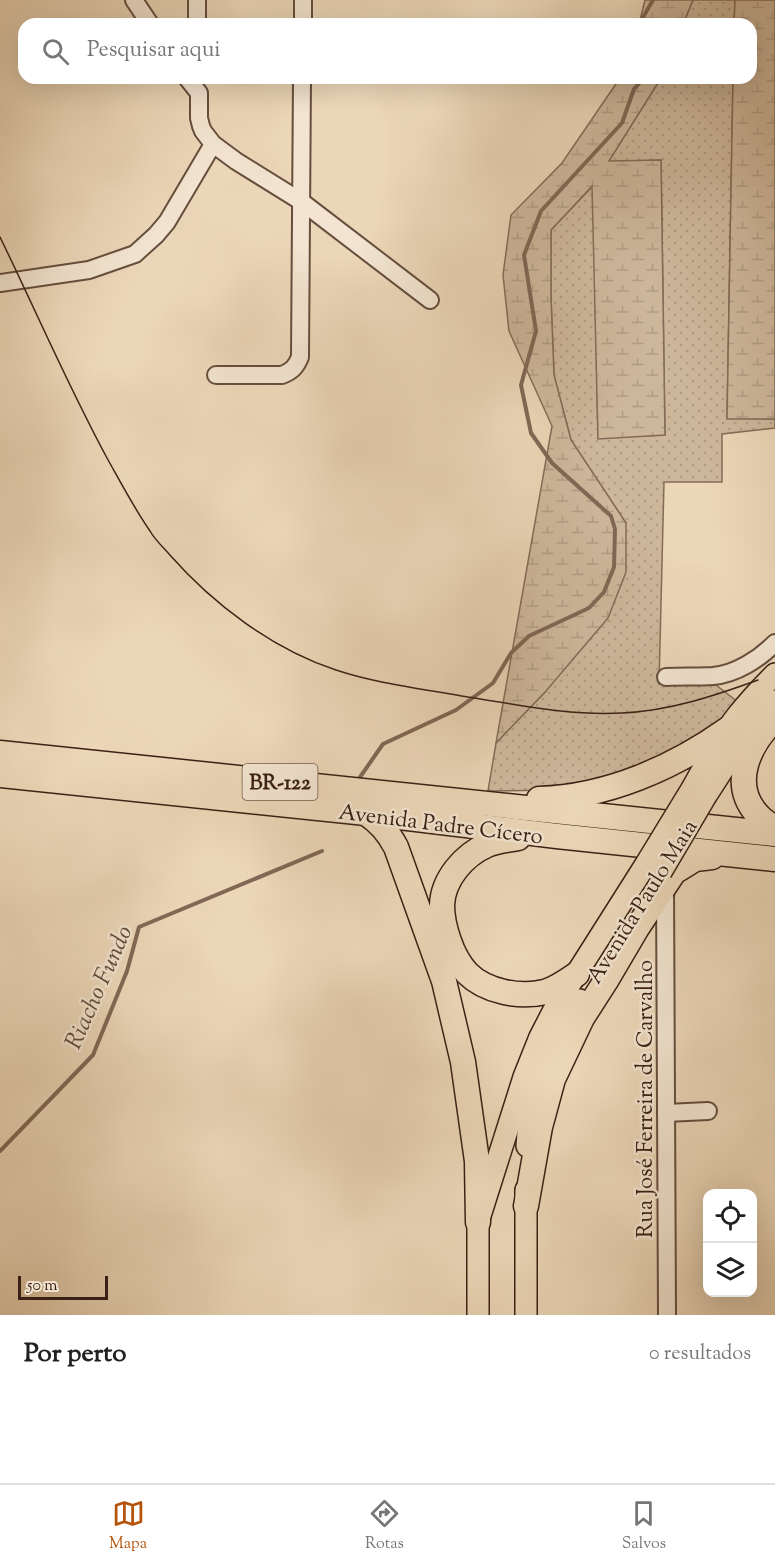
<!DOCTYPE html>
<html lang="pt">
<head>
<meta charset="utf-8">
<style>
	:root { --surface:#fff; --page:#f6f6f6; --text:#222; --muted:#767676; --line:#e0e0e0; --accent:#b45309 }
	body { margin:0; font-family:"Sorts Mill Goudy",serif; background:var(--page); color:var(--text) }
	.controls { position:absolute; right:18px; bottom:18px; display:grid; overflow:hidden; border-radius:12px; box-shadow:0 6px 24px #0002 }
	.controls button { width:54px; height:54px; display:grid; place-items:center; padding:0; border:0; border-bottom:2px solid var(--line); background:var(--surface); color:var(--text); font:30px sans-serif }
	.scale { position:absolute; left:18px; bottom:15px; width:90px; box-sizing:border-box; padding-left:6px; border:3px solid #3a2015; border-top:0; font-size:16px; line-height:21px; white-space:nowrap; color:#3a2015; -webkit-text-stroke:4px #f2e4d0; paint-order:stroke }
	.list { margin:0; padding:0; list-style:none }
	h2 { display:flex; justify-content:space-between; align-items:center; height:78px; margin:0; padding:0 24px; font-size:26px }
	h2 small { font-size:20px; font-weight:400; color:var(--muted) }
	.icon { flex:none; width:33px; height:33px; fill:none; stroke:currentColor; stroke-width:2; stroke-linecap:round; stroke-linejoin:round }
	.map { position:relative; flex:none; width:775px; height:1315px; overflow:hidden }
	.search { position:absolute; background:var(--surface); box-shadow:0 6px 24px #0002; left:18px; right:18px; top:18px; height:66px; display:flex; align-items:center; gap:15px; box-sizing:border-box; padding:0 21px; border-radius:18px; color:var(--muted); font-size:22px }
	.sheet { height:168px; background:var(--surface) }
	nav { display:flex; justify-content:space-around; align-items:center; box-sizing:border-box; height:84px; border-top:2px solid var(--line); background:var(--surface); font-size:16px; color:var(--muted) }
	nav a { display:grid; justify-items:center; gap:3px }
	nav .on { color:var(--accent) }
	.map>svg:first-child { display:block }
</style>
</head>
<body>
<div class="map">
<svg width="775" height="1315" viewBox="0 0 775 1315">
	<defs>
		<pattern id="grass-dots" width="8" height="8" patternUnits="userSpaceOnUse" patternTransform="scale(1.5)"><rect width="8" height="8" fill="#cdb79b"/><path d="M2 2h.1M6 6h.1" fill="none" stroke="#b19d85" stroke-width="1.8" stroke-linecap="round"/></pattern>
		<pattern id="wetland-marsh" width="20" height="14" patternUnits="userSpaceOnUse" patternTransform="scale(1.5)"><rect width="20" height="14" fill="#cdb79b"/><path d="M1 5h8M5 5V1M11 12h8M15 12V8" fill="none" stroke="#b19d85"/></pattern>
	</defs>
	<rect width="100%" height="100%" fill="#ebd6b7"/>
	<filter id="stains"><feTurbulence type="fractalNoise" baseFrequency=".00333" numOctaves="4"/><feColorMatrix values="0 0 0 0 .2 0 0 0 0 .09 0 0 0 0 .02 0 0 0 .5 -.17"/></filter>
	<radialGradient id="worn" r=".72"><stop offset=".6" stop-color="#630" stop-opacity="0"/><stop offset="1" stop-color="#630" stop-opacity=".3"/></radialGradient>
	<g fill="url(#grass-dots)" stroke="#846c58" stroke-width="1.5">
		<path d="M693 0H735L734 24H683Z"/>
		<path d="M661 78H733L727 418 775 419V428L722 434V482H664L659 684 712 682 738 702 720 720 677 750 632 769 554 790 488 791 496 743 546 691 626 523 571 440 554 375 551 298V230L593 186 598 438 665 435 661 160 608 162Z"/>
	</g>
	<g fill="url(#wetland-marsh)" stroke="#846c58" stroke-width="1.5">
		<path d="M645 0H693L683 24H639Z"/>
		<path d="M735 0H775V419H727L733 78H751V24H734Z"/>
		<path d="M620 78H661L609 161 661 160 665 435 598 439 592 186 551 230V298L554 375 571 440 626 523V572L608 618 546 691 496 743 552 426 509 331 503 275 511 215 562 163Z"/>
	</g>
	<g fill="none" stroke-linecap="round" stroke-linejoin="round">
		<g stroke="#806855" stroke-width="4">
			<path d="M643 24 642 19 653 0"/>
			<path d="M358 780 383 744 456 710 493 683 511 653 529 636 589 608 604 592 614 567 615 529 611 516 552 463 531 433 521 385 536 331 524 255 541 211 622 123 634 89 644 78"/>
			<path d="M0 1151 93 1055 127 971 139 927 322 851"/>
		</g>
		<g stroke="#664e3e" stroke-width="20">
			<g id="minor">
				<path d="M134 0 150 24"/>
				<path d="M197 0V24"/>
				<path d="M303 24V0"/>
				<path d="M187 78 199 93V118L201 126 203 131 213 144 236 161 302 202 430 300"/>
				<path d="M0 283 89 270 135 254 156 235 167 222 213 144"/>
				<path d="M216 375H282C292 371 296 367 300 357L302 78"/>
				<path d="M666 677C681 676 697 677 713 676 736 674 759 659 775 643"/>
				<path d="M665 884 667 1315"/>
				<path d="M666 1113 708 1111"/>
			</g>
		</g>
		<g stroke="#3a2015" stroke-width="24">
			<g id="major">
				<path d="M693 787C706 763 720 738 737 716 749 701 762 687 775 674"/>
				<path d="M707 794C728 762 748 728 775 701"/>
				<path d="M527 1146C528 1136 528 1125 530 1114 538 1074 558 1034 580 1000"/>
				<path d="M526 1190V1315"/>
				<path d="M478 1315V1222L524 1077 540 1037 556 1006 646 864"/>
			</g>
		</g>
		<g stroke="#3a2015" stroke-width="27">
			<g id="highway">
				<path d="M775 719C750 743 730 782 756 813 761 819 767 824 775 827"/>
				<path d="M0 753 775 834"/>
				<path d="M0 775 366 813 557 836 775 859"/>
				<path d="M539 799C607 797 673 768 728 729"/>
				<path d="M366 813C380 823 388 832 396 847L444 981 463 1062 477 1161 478 1222"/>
				<path d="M518 838C508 840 496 841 487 845 464 855 443 879 442 905 442 917 445 930 449 941 453 953 459 964 467 973 486 992 520 998 545 992 557 988 567 981 577 974"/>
				<path d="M526 1206 540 1127 553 1079 582 1018 607 979 637 928 674 872 695 859 712 857"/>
			</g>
		</g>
		<use href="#minor" stroke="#f2e4d0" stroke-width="16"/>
		<use href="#major" stroke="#ebd6b7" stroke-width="21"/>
		<use href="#highway" stroke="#ebd6b7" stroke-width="24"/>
		<path stroke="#3a2015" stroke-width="1.5" d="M0 237C36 311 68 386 107 458 121 483 134 508 150 531 155 540 163 547 169 554 213 604 272 649 336 670 378 684 424 689 468 697 519 705 571 716 622 713 669 711 714 696 758 680"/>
		<g stroke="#3a2015" stroke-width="24" stroke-linecap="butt">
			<g id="major-bridge">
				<path d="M646 864 693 787"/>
				<path d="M661 872 707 794"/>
			</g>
		</g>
		<use href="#major-bridge" stroke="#ebd6b7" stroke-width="21"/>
	</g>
	<g text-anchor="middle" stroke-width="5" stroke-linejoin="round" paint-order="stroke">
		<rect fill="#f2e4d0" stroke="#715b4d" stroke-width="1.5" x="242.5" y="764" width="75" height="36" rx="4.5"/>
		<g font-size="21" font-weight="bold" fill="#3a2015">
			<text x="280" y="789">BR-122</text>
		</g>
		<g font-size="22" fill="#3a2015" stroke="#f2e4d0">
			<text transform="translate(441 823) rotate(7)" y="8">Avenida Padre Cícero</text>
			<text transform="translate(641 901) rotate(-58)" y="8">Avenida Paulo Maia</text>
			<text transform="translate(644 1099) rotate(-90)" y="8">Rua José Ferreira de Carvalho</text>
		</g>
		<g font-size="24" font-style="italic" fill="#634a3a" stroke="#f2e4d0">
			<text transform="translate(98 987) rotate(-66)" y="8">Riacho Fundo</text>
		</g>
	</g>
	<rect width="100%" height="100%" filter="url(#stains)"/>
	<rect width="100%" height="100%" fill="url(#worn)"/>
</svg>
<div class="controls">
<button><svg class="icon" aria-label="locate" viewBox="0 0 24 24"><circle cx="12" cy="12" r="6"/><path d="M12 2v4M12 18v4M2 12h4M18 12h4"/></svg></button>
<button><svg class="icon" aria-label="layers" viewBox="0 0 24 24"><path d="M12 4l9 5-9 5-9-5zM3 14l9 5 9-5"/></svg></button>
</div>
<div class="scale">50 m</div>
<div class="search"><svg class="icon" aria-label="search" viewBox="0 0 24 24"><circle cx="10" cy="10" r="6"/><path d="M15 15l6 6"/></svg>Pesquisar aqui</div>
</div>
<section class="sheet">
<h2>Por perto<small>0 resultados</small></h2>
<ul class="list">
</ul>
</section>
<nav>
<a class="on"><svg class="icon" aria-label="map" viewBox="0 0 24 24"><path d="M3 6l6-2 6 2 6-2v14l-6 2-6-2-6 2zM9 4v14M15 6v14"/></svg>Mapa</a>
<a><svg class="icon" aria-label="directions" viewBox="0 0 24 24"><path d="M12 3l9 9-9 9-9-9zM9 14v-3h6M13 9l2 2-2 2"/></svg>Rotas</a>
<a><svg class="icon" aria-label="saved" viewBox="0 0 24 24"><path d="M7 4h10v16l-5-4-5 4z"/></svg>Salvos</a>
</nav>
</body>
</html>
